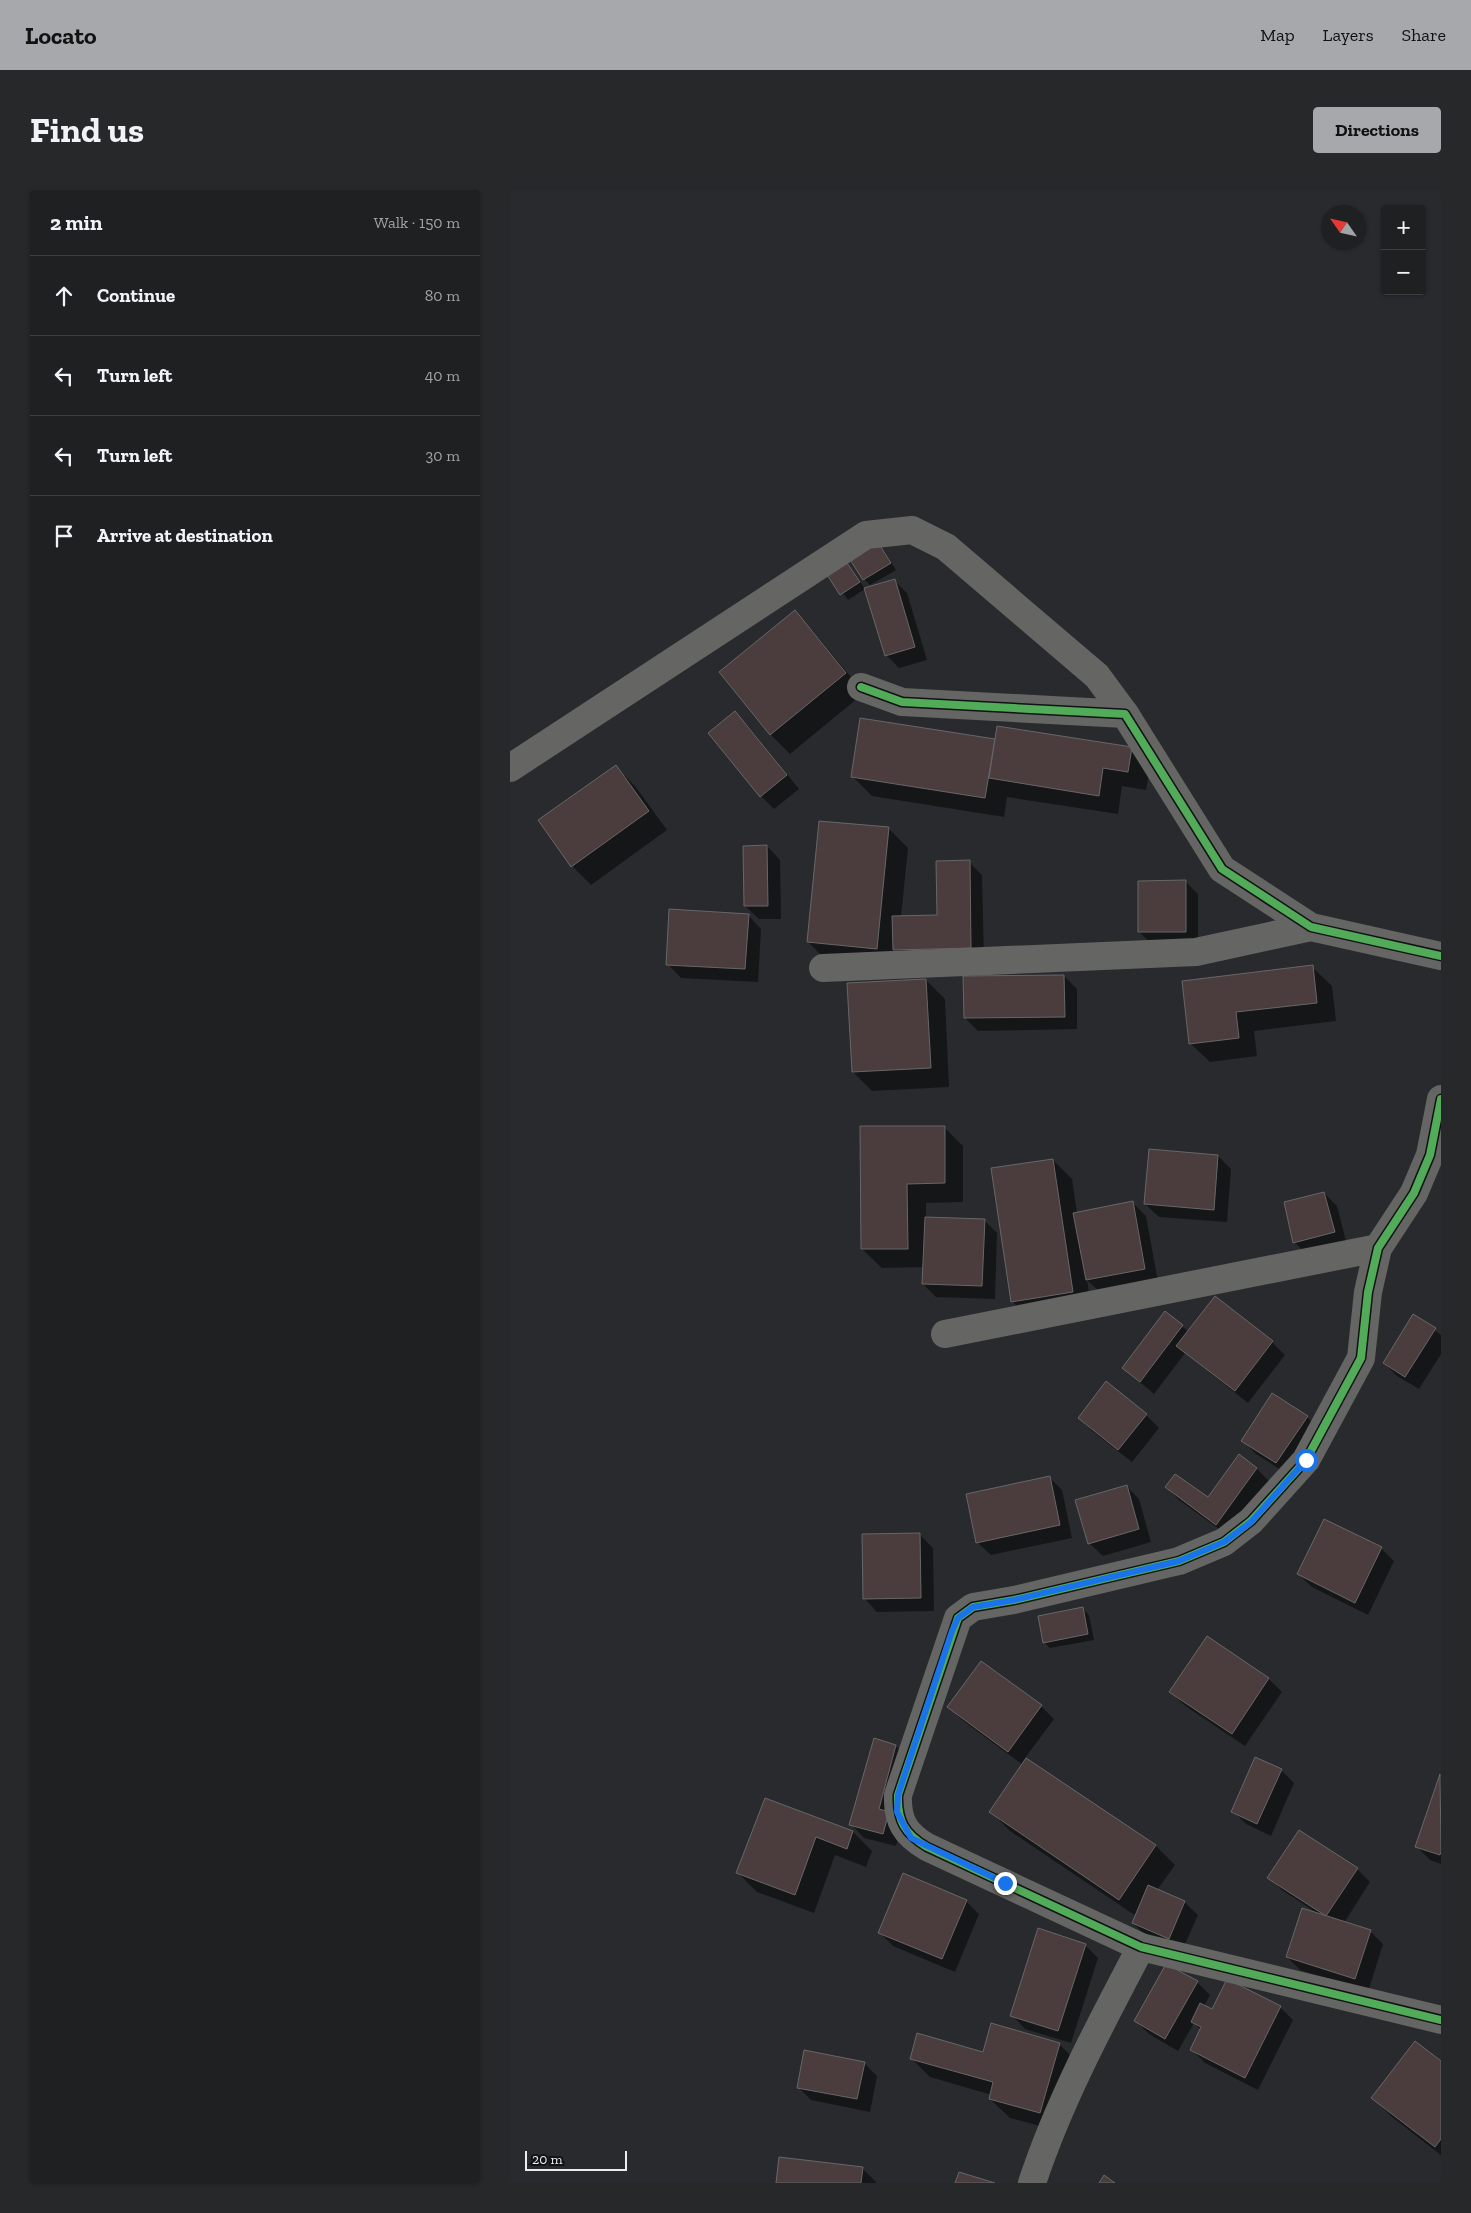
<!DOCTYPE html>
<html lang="en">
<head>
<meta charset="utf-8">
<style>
	:root { --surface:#1e2022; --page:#26282a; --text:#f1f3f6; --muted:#a1a3a5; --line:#3c3e40; --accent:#a6a8ab }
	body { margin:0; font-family:"Zilla Slab",serif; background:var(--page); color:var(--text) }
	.controls { position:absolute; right:15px; top:15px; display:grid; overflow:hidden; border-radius:5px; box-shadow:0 1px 4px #0004 }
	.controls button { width:45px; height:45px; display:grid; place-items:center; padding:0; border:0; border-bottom:1px solid var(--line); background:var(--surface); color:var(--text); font:25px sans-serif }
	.compass { position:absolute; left:811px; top:15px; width:45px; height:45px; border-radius:50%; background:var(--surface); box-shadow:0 1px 4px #0004; rotate:304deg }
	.scale { position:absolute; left:15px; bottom:12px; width:102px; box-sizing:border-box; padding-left:5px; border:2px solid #eaecef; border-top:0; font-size:14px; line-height:18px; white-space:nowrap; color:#eaecef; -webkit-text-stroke:4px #111214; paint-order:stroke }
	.stop { position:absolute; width:15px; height:15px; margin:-11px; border:4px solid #1a73e8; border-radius:50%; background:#fff }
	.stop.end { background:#1a73e8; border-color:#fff; box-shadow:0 1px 5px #0008 }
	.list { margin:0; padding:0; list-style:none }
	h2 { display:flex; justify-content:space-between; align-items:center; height:65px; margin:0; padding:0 20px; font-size:21px }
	h2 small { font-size:16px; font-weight:400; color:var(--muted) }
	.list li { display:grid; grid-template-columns:32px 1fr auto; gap:15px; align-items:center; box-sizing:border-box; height:80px; padding:0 20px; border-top:1px solid var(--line) }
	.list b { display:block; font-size:19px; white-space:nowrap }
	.list em { font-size:16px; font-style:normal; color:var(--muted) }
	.icon { flex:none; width:28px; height:28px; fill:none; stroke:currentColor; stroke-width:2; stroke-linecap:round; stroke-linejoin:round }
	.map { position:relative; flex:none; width:931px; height:1993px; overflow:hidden; border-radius:5px }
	header { display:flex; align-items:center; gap:30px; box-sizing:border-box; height:70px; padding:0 25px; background:var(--accent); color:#111 }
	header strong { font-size:24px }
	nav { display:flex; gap:28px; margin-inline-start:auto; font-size:18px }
	.intro { display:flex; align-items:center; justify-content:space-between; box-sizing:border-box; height:120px; padding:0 30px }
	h1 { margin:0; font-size:35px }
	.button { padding:12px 22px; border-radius:5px; background:var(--accent); color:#111; font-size:18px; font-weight:700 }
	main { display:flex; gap:30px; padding:0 30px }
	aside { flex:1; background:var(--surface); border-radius:5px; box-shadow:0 1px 4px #0004 }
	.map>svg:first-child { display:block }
</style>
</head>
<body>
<header>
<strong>Locato</strong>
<nav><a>Map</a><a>Layers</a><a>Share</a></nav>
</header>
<div class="intro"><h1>Find us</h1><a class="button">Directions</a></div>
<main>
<aside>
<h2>2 min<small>Walk · 150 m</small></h2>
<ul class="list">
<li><svg class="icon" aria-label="ahead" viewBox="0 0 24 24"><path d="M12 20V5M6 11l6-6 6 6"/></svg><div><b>Continue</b></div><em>80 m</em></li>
<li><svg class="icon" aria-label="left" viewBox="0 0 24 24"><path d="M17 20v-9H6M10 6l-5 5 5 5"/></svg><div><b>Turn left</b></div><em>40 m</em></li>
<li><svg class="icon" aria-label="left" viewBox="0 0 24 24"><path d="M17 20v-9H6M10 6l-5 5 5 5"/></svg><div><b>Turn left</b></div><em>30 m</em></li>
<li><svg class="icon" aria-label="arrive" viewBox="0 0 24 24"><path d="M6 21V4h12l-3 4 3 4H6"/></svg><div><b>Arrive at destination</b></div></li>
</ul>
</aside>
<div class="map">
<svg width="931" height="1993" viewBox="0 0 931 1993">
	<rect width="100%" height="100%" fill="#282a2d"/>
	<g fill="#0007">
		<path d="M371 355 386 380 360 395 354 389Z"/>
		<path d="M337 372 355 399 338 410 314 377Z"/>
		<path d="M384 390 397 403 417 470 389 478 376 465Z"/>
		<path d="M284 422 303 441 354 503 280 564 261 545 210 482Z"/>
		<path d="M224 523 238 536 289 599 264 619 251 606 200 543Z"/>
		<path d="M351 530 486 551 621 558 640 578 636 600 612 596 608 624 497 607 494 627 362 606 343 587Z"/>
		<path d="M106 577 125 596 157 640 81 695 62 676Z"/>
		<path d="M378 638 398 658 391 727H429L459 672 472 685 474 771H317L298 752Z"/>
		<path d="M257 656 270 670 271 729H249L235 716Z"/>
		<path d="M675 691 688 704V755H643L629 742Z"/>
		<path d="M238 725 251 739 248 792 171 788 158 774Z"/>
		<path d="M802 777 822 796 826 831 744 841 747 866 700 872 680 853 673 792Z"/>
		<path d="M554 786 567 799V839L468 841 455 828Z"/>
		<path d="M416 790 435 809 439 897 362 901 343 882Z"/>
		<path d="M434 937 453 956V1012L416 1013V1028L474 1030 487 1043 485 1109 426 1107 413 1094 414 1077 372 1078 352 1059Z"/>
		<path d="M708 966 721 979 717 1032 649 1027 635 1014Z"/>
		<path d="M543 970 562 989 567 1023 623 1013 636 1026 648 1092 590 1102 577 1090 582 1121 521 1130 502 1111Z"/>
		<path d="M814 1003 827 1016 837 1055 798 1065 784 1052Z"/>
		<path d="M655 1123 679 1142 762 1152 775 1165 738 1213 675 1163 644 1204 613 1178Z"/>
		<path d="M904 1126 931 1145V1164L909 1199 887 1186 874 1173Z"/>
		<path d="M636 1225 649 1238 622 1272 582 1241 569 1228Z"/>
		<path d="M797 1227 810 1240 780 1286 746 1264 732 1250Z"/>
		<path d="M729 1266 747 1279 760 1292 720 1347 669 1310 656 1297 698 1309Z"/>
		<path d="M539 1287 552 1300 562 1348 481 1365 467 1352Z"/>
		<path d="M616 1296 629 1309 641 1352 593 1366 579 1353Z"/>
		<path d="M410 1345 423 1358 424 1421 367 1422 354 1408Z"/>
		<path d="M871 1358 884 1371 858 1425 802 1397 788 1384Z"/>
		<path d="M573 1419 579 1425 584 1450 540 1458 534 1452Z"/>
		<path d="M697 1448 759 1489 772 1502 735 1556 674 1515 661 1502Z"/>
		<path d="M531 1516 544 1529 515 1568 646 1656 665 1675 647 1700 674 1712 688 1725 672 1761 636 1746 623 1733 626 1726 500 1641 481 1622 513 1575 452 1530 439 1517Z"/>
		<path d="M365 1550 386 1556 399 1569 392 1636 386 1656 354 1648 341 1634Z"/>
		<path d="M771 1580 784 1593 761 1646 736 1634 723 1621Z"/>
		<path d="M931 1586V1674L920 1670 907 1657Z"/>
		<path d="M256 1609 343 1642 362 1661 356 1677 325 1665 304 1723 247 1702 228 1683Z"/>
		<path d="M847 1679 860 1692 834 1733 860 1741 873 1754 858 1802 790 1780 777 1767 807 1723 772 1700 759 1687Z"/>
		<path d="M456 1711 469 1724 445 1782 383 1756 369 1742Z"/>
		<path d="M575 1755 588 1768 561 1853 515 1839 502 1825Z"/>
		<path d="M687 1792 700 1805 694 1816 702 1821 770 1817 783 1830 748 1900 695 1873 682 1860 691 1840 684 1833 668 1861 639 1844 626 1831Z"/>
		<path d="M549 1854 568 1873 549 1941 500 1928 480 1909 482 1905 420 1887 401 1868 474 1864Z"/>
		<path d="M354 1873 367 1886 360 1922 301 1910 288 1897Z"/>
		<path d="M931 1873V1965L882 1927 863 1908Z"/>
		<path d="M352 1978 367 1993H267Z"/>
	</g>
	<g fill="#4b3d3e" stroke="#676768">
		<path d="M365 347 381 373 353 390 337 365Z"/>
		<path d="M331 364 350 392 330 405 312 377Z"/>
		<path d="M385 389 405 457 375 466 354 398Z"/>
		<path d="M285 420 336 483 260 545 209 482Z"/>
		<path d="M225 521 277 585 250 607 198 543Z"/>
		<path d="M350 528 485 549 475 608 341 587Z"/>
		<path d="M487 536 622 557 618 582 593 578 589 606 479 588Z"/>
		<path d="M106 575 139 621 61 677 28 630Z"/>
		<path d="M309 631 379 637 367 759 297 752Z"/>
		<path d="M257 655 258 716H234L233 656Z"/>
		<path d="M460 670 461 758 383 760 382 726 427 725 426 671Z"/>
		<path d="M676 690V742H628V691Z"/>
		<path d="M159 719 239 724 235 779 156 775Z"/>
		<path d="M803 775 807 813 726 822 729 848 679 854 672 791Z"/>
		<path d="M554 785 555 827 454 828 453 786Z"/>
		<path d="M416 789 421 878 342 882 337 793Z"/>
		<path d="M350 936H435V993L397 994 398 1059H351Z"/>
		<path d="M639 959 708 965 704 1020 634 1014Z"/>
		<path d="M543 969 563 1102 501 1112 481 978Z"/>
		<path d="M814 1002 825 1042 783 1053 774 1012Z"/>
		<path d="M623 1011 635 1079 576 1090 563 1023Z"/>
		<path d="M415 1027 475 1029 472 1096 412 1094Z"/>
		<path d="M705 1106 763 1151 725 1201 666 1156Z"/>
		<path d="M655 1121 673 1135 630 1192 612 1178Z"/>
		<path d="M903 1124 926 1138 895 1187 873 1173Z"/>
		<path d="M596 1191 637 1224 608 1260 568 1228Z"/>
		<path d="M762 1203 798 1226 766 1273 731 1251Z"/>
		<path d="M729 1264 747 1278 706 1335 655 1297 665 1284 698 1307Z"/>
		<path d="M540 1286 550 1335 466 1353 456 1304Z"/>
		<path d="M617 1295 629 1339 578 1354 565 1310Z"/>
		<path d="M814 1329 872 1357 845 1413 787 1384Z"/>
		<path d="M410 1343 411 1408 353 1409 352 1344Z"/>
		<path d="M573 1417 578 1444 533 1453 528 1426Z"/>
		<path d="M697 1446 759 1488 722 1544 659 1502Z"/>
		<path d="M471 1471 532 1515 498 1562 437 1517Z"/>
		<path d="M364 1548 386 1555 369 1619 379 1622 373 1644 339 1635Z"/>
		<path d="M745 1567 772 1579 747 1634 721 1622Z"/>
		<path d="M516 1568 646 1655 609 1710 479 1622Z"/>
		<path d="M930 1584 931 1662 930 1665 905 1657Z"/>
		<path d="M255 1608 343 1641 337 1659 306 1647 285 1705 226 1683Z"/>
		<path d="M789 1640 848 1678 816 1726 757 1688Z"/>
		<path d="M393 1683 457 1710 432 1769 368 1743Z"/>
		<path d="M638 1695 675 1711 659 1749 622 1733Z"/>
		<path d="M792 1718 861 1740 845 1789 776 1767Z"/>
		<path d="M528 1738 576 1754 548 1841 500 1826Z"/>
		<path d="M656 1774 688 1791 655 1849 624 1831Z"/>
		<path d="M717 1789 771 1816 735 1888 680 1860 691 1837 681 1832 690 1813 702 1819Z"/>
		<path d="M481 1833 550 1853 530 1923 479 1909 483 1892 400 1869 407 1843 473 1862Z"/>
		<path d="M905 1851 931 1871V1949L925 1957 861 1908Z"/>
		<path d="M294 1860 355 1872 347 1909 287 1898Z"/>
		<path d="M269 1967 353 1977 351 1993H266Z"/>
		<path d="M449 1982 485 1993H445Z"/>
		<path d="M594 1985 605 1993H589Z"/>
	</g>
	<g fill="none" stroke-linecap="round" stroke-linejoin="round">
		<g stroke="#656564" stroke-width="28">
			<path d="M351 497 392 512 615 524 712 679 801 737 931 766"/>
			<path d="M0 578 356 345 402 340 436 357 587 486 615 524"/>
			<path d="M313 778 686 762 801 737"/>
			<path d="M931 909 920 965 904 1003 868 1058 858 1102 851 1168 796 1270 741 1331 714 1352 669 1371 504 1410 463 1417 448 1428 388 1605C387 1631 395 1644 417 1657L631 1757 931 1830"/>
			<path d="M435 1144 868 1058"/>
			<path d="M522 1993C549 1911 591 1833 631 1757"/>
		</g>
		<g stroke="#111214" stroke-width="11">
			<g id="cycleway">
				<path d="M351 497 392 512 615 524 712 679 801 737 931 766"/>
				<path d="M931 909 920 965 904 1003 868 1058 858 1102 851 1168 796 1270 741 1331 714 1352 669 1371 504 1410 463 1417 448 1428 388 1605C387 1631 395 1644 417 1657L631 1757 931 1830"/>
			</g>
		</g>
		<use href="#cycleway" stroke="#51ab58" stroke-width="8"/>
	</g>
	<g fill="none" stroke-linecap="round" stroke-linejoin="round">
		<path stroke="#1a73e8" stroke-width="6" d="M495 1693 401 1648 387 1622 388 1605 442 1441 448 1428 463 1417 504 1410 669 1371 714 1352 741 1332 796 1270"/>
	</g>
</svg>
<div class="controls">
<button>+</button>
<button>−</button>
</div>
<svg class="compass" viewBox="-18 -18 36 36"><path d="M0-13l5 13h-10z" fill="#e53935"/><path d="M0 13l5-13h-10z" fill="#a1a3a5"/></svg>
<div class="scale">20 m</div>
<div class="stop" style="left:796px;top:1270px"></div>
<div class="stop end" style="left:495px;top:1693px"></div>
</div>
</main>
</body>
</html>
